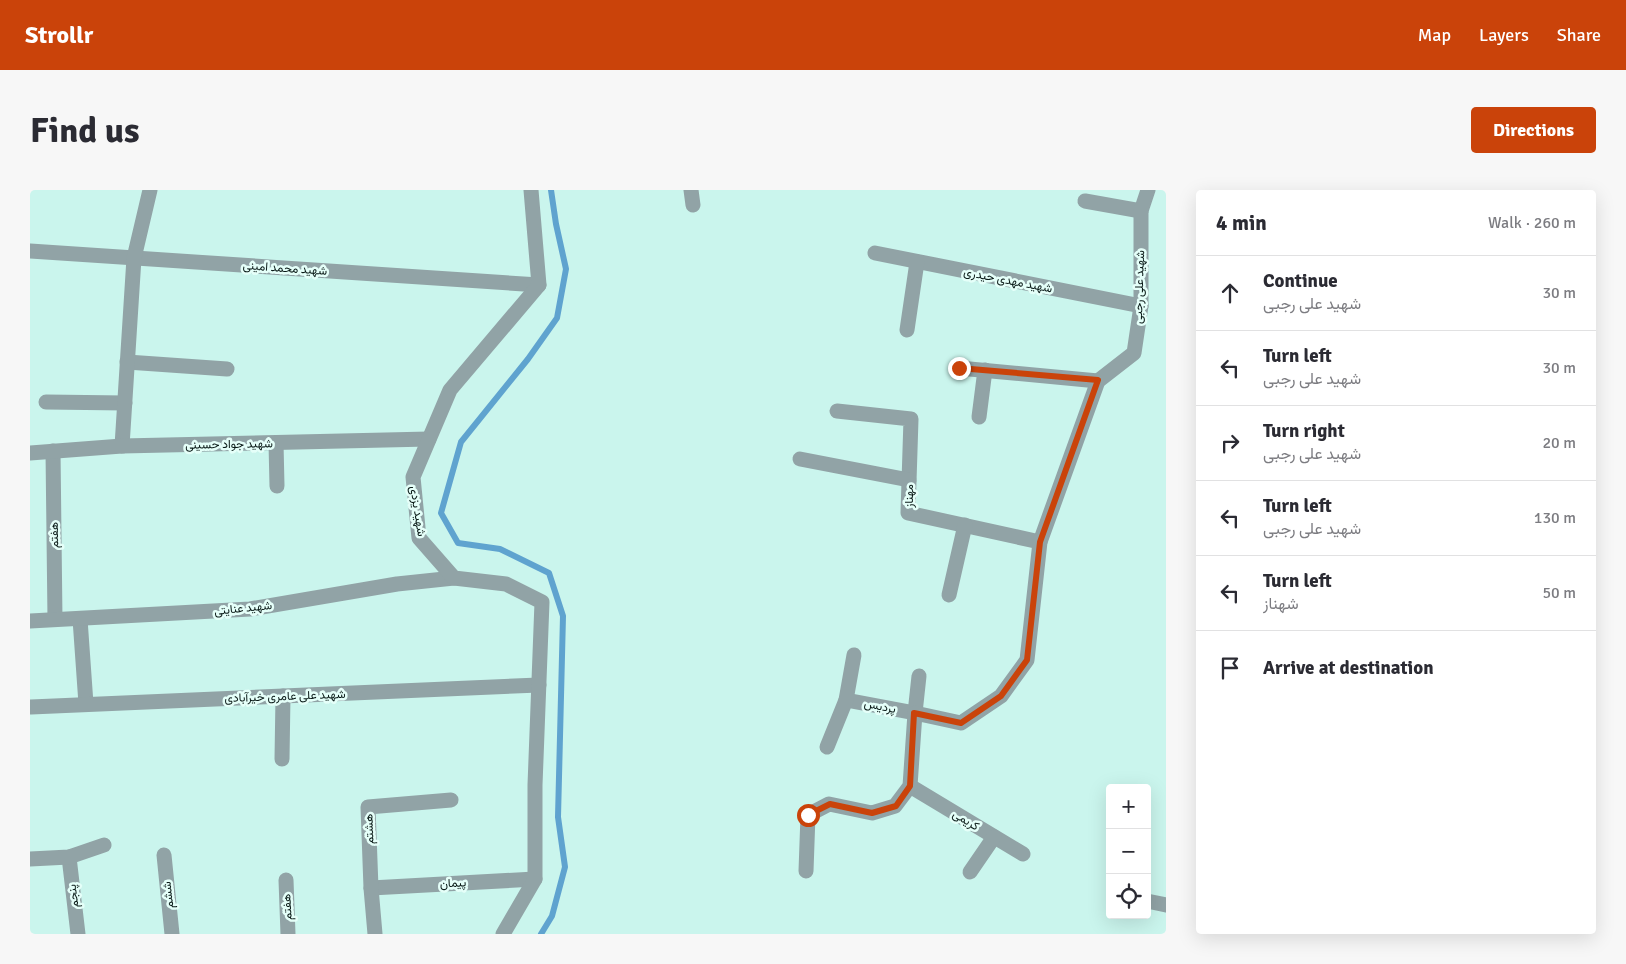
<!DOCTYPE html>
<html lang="en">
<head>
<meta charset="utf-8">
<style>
	:root { --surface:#fff; --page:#f7f7f7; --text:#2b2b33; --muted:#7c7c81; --line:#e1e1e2; --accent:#ca430a }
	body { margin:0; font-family:Signika,Vazirmatn,sans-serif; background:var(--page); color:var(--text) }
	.controls { position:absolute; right:15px; bottom:15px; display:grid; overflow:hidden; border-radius:5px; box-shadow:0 5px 20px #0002 }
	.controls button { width:45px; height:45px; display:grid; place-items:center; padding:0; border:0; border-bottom:1px solid var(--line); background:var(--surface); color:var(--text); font:25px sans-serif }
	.stop { position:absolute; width:15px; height:15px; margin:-11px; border:4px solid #ca430a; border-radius:50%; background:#fff }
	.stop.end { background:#ca430a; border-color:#fff; box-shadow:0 1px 5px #0008 }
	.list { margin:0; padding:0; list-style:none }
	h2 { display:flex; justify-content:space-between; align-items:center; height:65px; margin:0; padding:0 20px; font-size:21px }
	h2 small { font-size:16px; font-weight:400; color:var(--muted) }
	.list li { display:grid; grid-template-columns:32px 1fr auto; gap:15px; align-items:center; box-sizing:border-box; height:75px; padding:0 20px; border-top:1px solid var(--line) }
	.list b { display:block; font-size:19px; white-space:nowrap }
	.list p { margin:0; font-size:16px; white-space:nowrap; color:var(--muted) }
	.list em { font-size:16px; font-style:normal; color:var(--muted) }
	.icon { flex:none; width:28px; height:28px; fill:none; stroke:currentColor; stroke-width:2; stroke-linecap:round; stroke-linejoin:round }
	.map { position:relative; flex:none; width:1136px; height:744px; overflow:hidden; border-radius:5px }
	header { display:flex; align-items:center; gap:30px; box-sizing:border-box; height:70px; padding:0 25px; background:var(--accent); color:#fff }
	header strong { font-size:24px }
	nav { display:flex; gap:28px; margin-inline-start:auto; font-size:18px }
	.intro { display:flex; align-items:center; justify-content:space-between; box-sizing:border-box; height:120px; padding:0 30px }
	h1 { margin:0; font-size:35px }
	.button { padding:12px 22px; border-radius:5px; background:var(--accent); color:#fff; font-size:18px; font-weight:700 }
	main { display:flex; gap:30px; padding:0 30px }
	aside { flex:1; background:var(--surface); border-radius:5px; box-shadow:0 5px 20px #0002 }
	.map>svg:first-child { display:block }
</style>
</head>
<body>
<header>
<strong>Strollr</strong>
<nav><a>Map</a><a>Layers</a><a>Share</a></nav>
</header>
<div class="intro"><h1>Find us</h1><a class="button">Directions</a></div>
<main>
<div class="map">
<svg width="1136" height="744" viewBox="0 0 1136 744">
	<rect width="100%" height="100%" fill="#caf5ed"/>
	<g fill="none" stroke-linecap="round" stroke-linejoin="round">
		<path stroke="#5fa3cf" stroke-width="6" d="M511 744 522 726 535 677 528 627 533 426 519 383 470 359 428 353 411 323 431 252 498 169 527 128 536 79 526 34 521 0"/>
		<g stroke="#91a3a6" stroke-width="15">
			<path d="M661 0 663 15"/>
			<path d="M1055 11 1111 21"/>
			<path d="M0 61 509 95"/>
			<path d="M845 63 1111 116"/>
			<path d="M877 140 887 72"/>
			<path d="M97 172 197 179"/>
			<path d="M929 178 1068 191"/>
			<path d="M16 212 95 213"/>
			<path d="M807 221 881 229 878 323 1010 352"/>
			<path d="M949 227 955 180"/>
			<path d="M246 253 247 296"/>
			<path d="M92 256 104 68 120 0"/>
			<path d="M23 261 25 429"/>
			<path d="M0 263 92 256 399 249"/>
			<path d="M770 269 879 290"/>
			<path d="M919 405 935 335"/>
			<path d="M50 429 56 514"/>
			<path d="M0 431 220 419 367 394 424 388"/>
			<path d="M816 510 885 523 889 486"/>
			<path d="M1 517 509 495"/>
			<path d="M797 557 816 510 824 465"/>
			<path d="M252 569 253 506"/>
			<path d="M880 596 993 664"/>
			<path d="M134 665 142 744"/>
			<path d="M39 667 48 744"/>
			<path d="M0 669 39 667 74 655"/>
			<path d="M776 681 778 625 799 614 842 623 865 616 880 596 885 523 931 533 971 506 997 470 1010 352 1068 191 1104 163 1111 116V21L1118 0"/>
			<path d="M940 682 964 647"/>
			<path d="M256 690 258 744"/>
			<path d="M341 698 505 689"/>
			<path d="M1117 711 1136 715"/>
			<path d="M345 744 341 698 338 617 421 610"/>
			<path d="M473 744 505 689V595L512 412 476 394 424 388 389 348 383 287 420 200 509 95 501 0"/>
		</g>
	</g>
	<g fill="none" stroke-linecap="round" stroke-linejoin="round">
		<path stroke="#ca430a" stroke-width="6" d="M778 625 800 614 842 623 866 616 880 596 884 523 931 533 971 506 997 470 1010 352 1068 190 929 178"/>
	</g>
	<g text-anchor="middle" stroke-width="5" stroke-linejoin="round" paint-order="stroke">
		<g font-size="12" fill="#091916" stroke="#e5fff9">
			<text transform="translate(255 78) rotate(4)" y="4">شهید محمد امینی</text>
			<text transform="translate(978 90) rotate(11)" y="4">شهید مهدی حیدری</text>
			<text transform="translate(1109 97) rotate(-88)" y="4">شهید علی رجبی</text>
			<text transform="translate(199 254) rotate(-1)" y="4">شهید جواد حسینی</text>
			<text transform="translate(879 306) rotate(-90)" y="4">مهناز</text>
			<text transform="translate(388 321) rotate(81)" y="4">شهید یزدی</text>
			<text transform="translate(24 345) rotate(-91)" y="4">هفتم</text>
			<text transform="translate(213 418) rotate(-6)" y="4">شهید عنایتی</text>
			<text transform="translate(255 506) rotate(-2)" y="4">شهید علی عامری خیرآبادی</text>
			<text transform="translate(850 516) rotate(11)" y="4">پردیس</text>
			<text transform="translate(936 630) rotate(31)" y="4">کریمی</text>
			<text transform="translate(339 639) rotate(-92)" y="4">هشتم</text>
			<text transform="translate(423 693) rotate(-3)" y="4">پیمان</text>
			<text transform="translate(138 705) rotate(-96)" y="4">ششم</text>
			<text transform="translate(43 706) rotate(-97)" y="4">پنجم</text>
			<text transform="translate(257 717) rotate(-93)" y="4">هفتم</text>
		</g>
	</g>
</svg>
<div class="controls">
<button>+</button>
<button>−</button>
<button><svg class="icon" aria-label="locate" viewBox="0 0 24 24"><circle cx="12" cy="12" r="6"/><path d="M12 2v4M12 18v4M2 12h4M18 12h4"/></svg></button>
</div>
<div class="stop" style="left:778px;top:625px"></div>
<div class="stop end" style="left:929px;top:178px"></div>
</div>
<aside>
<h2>4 min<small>Walk · 260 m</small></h2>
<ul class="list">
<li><svg class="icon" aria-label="ahead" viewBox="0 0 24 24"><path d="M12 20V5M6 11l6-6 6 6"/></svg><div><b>Continue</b><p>شهید علی رجبی</p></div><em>30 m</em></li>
<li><svg class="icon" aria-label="left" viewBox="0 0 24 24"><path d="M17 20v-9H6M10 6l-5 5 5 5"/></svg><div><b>Turn left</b><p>شهید علی رجبی</p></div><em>30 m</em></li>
<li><svg class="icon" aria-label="right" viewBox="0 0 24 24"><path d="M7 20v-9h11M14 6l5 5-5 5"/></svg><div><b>Turn right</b><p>شهید علی رجبی</p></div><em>20 m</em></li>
<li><svg class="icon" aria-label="left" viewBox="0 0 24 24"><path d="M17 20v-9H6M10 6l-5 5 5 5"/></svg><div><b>Turn left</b><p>شهید علی رجبی</p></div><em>130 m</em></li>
<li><svg class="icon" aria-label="left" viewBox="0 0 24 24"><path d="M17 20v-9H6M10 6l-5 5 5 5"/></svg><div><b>Turn left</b><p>شهناز</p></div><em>50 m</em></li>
<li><svg class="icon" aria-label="arrive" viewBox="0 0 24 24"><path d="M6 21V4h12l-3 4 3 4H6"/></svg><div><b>Arrive at destination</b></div></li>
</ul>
</aside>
</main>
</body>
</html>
